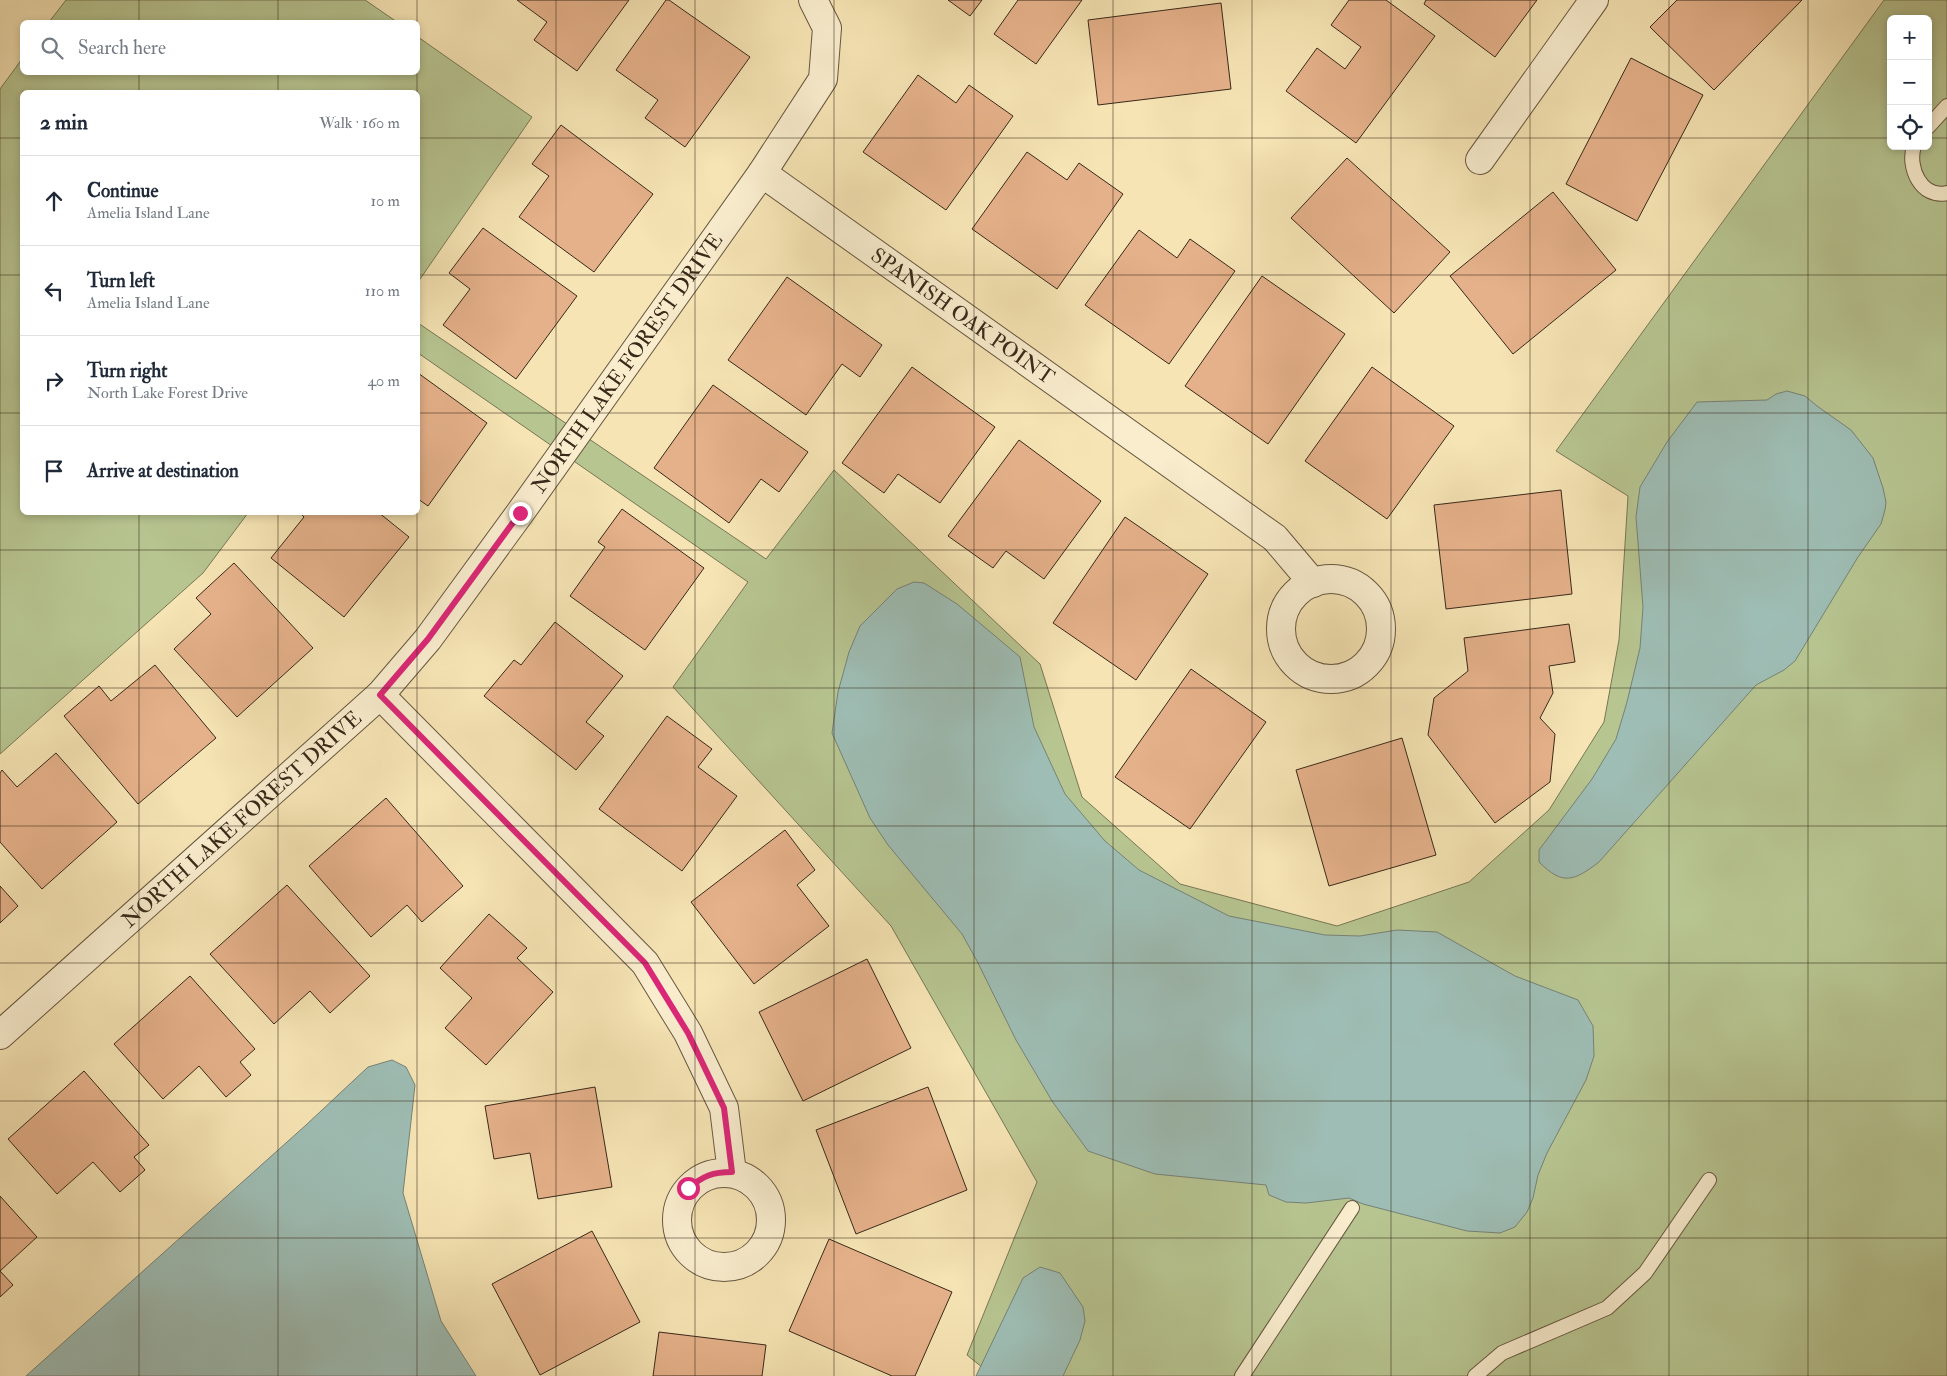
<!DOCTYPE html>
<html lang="en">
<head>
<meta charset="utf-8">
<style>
	:root { --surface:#fff; --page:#f2f2f3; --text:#1f2937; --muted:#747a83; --line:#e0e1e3 }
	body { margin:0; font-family:"IM FELL Double Pica",serif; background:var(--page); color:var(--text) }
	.controls { position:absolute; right:15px; top:15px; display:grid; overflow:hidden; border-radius:8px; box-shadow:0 2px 8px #0003 }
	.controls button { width:45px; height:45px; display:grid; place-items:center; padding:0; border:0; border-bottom:1px solid var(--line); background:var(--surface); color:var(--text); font:25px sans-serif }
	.stop { position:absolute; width:15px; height:15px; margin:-11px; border:4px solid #db2777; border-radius:50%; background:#fff }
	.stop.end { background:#db2777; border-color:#fff; box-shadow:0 1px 5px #0008 }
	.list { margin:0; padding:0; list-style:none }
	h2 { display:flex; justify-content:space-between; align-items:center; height:65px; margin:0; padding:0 20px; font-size:21px }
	h2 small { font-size:16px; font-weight:400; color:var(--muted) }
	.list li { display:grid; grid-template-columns:32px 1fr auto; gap:15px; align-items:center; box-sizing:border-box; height:90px; padding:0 20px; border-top:1px solid var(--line) }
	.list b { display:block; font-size:19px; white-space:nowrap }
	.list p { margin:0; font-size:16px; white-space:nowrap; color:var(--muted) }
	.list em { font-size:16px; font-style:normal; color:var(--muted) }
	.icon { flex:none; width:28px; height:28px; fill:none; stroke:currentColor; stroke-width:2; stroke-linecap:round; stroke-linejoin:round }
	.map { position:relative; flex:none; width:1947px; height:1376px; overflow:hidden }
	.search { position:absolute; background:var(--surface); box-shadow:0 2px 8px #0003; left:20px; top:20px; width:400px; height:55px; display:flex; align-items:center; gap:12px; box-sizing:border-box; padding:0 18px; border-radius:8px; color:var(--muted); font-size:19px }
	.panel { position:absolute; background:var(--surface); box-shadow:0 2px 8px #0003; left:20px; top:90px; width:400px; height:425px; border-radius:8px }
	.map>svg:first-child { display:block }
</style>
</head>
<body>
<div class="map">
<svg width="1947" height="1376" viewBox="0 0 1947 1376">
	<rect width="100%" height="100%" fill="#f6e4b4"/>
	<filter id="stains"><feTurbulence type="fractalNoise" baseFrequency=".004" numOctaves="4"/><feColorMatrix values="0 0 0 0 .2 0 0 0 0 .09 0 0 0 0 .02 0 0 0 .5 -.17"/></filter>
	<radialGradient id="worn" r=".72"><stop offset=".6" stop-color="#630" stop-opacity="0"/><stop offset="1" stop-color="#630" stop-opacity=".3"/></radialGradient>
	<g fill="#b7c591" stroke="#787755" fill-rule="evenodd">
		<path d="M66 0H365L397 22H49Z"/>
		<path d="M1884 0H1947V1376H993L967 1355 1037 1182 891 926 673 687 748 582 418 353V323L766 559 834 470 1040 664 1082 797 1180 884 1337 926 1469 882 1549 810 1604 722 1619 640 1628 496 1556 451ZM1891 19H1928V146H1891Z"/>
		<path d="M418 37 532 117 418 282V92H22V512L248 513 203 573 0 754V89L22 59V72H418Z"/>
	</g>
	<g fill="#9ebdb4" stroke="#768276">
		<path d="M1787 391 1805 396 1817 406 1851 430 1873 458 1883 488 1886 502 1885 510 1881 524 1858 557 1795 661 1784 670 1756 685 1599 862C1574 881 1563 886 1539 862V850L1592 779 1616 739 1627 702 1640 648 1643 607 1636 517 1640 487 1667 442 1697 402 1767 400 1776 394Z"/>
		<path d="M914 582 924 583 957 604 1020 657 1034 727 1065 794 1105 841 1139 870 1229 916 1325 935 1360 936 1397 930 1437 932 1515 976 1578 1000 1593 1026 1594 1056 1586 1080 1547 1153 1538 1175 1533 1198 1527 1212 1515 1227 1500 1233 1467 1231 1363 1204 1349 1198 1306 1203 1286 1202 1269 1195 1266 1185 1155 1174 1088 1151 1052 1101 1016 1040 977 961 962 934 888 845 870 818 832 733 838 692 849 652 860 626 897 589Z"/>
		<path d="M392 1060 406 1067 415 1085 403 1193 441 1321 476 1376H26L306 1125 368 1067Z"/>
		<path d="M1040 1267 1060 1273 1083 1307 1085 1321 1080 1340 1063 1376H976L1023 1278Z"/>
	</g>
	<g fill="#e5b18a" stroke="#392919">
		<path d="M517 0H629L577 71 534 40 547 22Z"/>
		<path d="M666 0H669L750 57 685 147 645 118 658 100 616 70Z"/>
		<path d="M948 0H982L970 16Z"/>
		<path d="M1018 0H1082L1036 64 994 34Z"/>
		<path d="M1349 0H1386L1435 36 1356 143 1286 91 1317 48 1345 69 1361 47 1331 25Z"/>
		<path d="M1426 0H1537L1495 57 1424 4Z"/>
		<path d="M1677 0H1802L1714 90 1650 27Z"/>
		<path d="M1221 3 1231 89 1098 105 1088 20Z"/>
		<path d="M1631 58 1703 95 1637 221 1566 184Z"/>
		<path d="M918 75 956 103 969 85 1013 116 946 210 863 152Z"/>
		<path d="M561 125 653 194 594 272 519 217 549 176 532 164Z"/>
		<path d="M1027 152 1067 180 1079 163 1123 194 1057 289 972 229Z"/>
		<path d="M1347 158 1450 252 1394 313 1291 218Z"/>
		<path d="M1553 192 1616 270 1513 354 1450 276Z"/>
		<path d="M483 228 577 296 516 379 443 325 470 289 449 273Z"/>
		<path d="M1139 230 1177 258 1190 239 1235 271 1169 364 1085 305Z"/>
		<path d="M1262 276 1345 334 1268 444 1185 386Z"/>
		<path d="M787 277 882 345 860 377 842 364 806 415 728 360Z"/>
		<path d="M912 367 995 427 940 503 898 474 884 493 842 463Z"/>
		<path d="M1372 367 1454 426 1387 519 1305 461Z"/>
		<path d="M418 373 487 423 428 506 418 499Z"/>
		<path d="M713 385 808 452 779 492 761 479 729 523 654 468Z"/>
		<path d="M1019 440 1101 501 1044 579 1006 551 993 568 948 536Z"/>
		<path d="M1561 490 1572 594 1446 609 1434 505Z"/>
		<path d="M622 509 704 568 645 650 570 596 605 547 598 542Z"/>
		<path d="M299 512H378L409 537 344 617 271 558 304 517Z"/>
		<path d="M1125 517 1208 574 1136 680 1053 623Z"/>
		<path d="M234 563 313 648 237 717 174 649 211 614 196 598Z"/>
		<path d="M555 622 623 676 586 722 604 736 576 770 484 696 514 660 521 665Z"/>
		<path d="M1569 624 1575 662 1549 666 1553 693 1540 718 1555 734 1550 782 1495 823 1428 735 1434 698 1468 671 1464 638Z"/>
		<path d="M155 665 216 738 138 804 64 716 99 686 111 701Z"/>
		<path d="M1191 669 1266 722 1190 829 1115 777Z"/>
		<path d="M667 716 712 749 698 767 737 796 682 871 599 809Z"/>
		<path d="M1402 738 1436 855 1329 886 1296 770Z"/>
		<path d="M56 753 117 822 42 889 0 842V773L2 770 17 787Z"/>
		<path d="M386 798 463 886 422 922 407 905 371 937 309 866Z"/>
		<path d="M785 830 815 870 797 885 829 926 754 984 691 902Z"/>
		<path d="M287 885 370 976 330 1013 310 991 274 1024 210 954Z"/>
		<path d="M0 886 18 906 0 923Z"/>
		<path d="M489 914 527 948 517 958 553 992 486 1065 445 1028 472 998 440 968Z"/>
		<path d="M867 959 911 1048 803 1101 759 1012Z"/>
		<path d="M190 976 255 1049 240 1062 251 1075 226 1097 199 1066 163 1099 114 1044Z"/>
		<path d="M84 1071 149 1145 134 1157 145 1170 120 1192 93 1162 57 1194 8 1139Z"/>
		<path d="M595 1087 612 1187 538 1199 530 1153 494 1159 485 1106Z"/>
		<path d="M928 1087 967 1190 856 1234 816 1130Z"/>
		<path d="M0 1196 37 1237 0 1271Z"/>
		<path d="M592 1231 640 1322 540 1375 492 1284Z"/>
		<path d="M829 1239 952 1292 915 1376H892L789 1331Z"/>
		<path d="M0 1271 13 1285 0 1297Z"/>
		<path d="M659 1332 766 1345 762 1376H653Z"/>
	</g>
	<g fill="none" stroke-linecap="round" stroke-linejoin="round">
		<g stroke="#685840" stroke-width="16">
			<g id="service">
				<path d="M1928 127 1947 106"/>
				<path d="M1914 146C1907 167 1921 199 1947 193"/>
				<path d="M1242 1376 1352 1208"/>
				<path d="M1475 1376 1502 1353 1607 1308 1645 1273 1709 1180"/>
			</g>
		</g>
		<g stroke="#685840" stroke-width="30">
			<g id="minor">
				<path id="s1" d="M813 0 827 28 823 79 762 173 1275 538 1313 583"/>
				<path d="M1480 160 1594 0"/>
				<circle cx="1331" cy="629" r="50"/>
				<path d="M380 695 645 963 688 1033 724 1108 732 1173"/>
				<path id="s2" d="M0 1035 380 695 428 639 520 513 762 173"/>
				<circle cx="724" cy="1220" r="47"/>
			</g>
		</g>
		<use href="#service" stroke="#f9edce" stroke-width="14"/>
		<use href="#minor" stroke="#f9edce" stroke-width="28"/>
	</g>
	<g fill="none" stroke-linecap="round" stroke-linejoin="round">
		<path stroke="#db2777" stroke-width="6" d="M520 513 428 639 380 695 645 963 688 1033 724 1108 732 1172C712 1172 704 1176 688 1188"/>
	</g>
	<path fill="none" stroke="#392919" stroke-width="1" stroke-opacity="0.55" d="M139 0V22M278 0V22M417 0V22M556 0V1376M695 0V1376M834 0V1376M974 0V1376M1113 0V1376M1252 0V1376M1391 0V1376M1530 0V1376M1669 0V1376M1808 0V1376M139 72V92M278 72V92M417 72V92M0 138H22M418 138H1891M1928 138H1947M0 275H22M418 275H1947M0 413H22M418 413H1947M139 512V1376M278 512V1376M417 512V1376M0 550H1947M0 688H1947M0 826H1947M0 963H1947M0 1101H1947M0 1238H1947"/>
	<g text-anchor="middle" stroke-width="4" stroke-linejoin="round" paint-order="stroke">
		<g font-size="21" fill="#392919" stroke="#f9edce">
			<text dy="7" stroke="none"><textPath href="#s1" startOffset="441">SPANISH OAK POINT</textPath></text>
			<text dy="7" stroke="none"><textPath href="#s2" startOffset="924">NORTH LAKE FOREST DRIVE</textPath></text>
			<text dy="7" stroke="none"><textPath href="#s2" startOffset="324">NORTH LAKE FOREST DRIVE</textPath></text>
		</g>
	</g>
	<rect width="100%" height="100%" filter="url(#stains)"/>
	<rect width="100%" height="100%" fill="url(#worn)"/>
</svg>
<div class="controls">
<button>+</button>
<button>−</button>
<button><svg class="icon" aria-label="locate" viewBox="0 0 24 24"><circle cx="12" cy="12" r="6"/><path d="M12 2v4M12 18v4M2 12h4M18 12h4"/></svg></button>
</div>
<div class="stop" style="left:688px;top:1188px"></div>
<div class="stop end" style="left:520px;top:513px"></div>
<div class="search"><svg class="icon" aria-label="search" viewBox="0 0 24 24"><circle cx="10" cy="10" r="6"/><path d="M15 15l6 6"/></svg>Search here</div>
<section class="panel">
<h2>2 min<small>Walk · 160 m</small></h2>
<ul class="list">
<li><svg class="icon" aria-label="ahead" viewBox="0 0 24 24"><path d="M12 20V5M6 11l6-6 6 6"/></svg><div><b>Continue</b><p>Amelia Island Lane</p></div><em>10 m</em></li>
<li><svg class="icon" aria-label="left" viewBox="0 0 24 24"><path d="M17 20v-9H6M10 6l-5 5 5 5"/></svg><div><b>Turn left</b><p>Amelia Island Lane</p></div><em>110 m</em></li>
<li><svg class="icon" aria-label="right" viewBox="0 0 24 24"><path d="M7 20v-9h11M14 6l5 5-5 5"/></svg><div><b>Turn right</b><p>North Lake Forest Drive</p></div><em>40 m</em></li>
<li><svg class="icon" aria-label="arrive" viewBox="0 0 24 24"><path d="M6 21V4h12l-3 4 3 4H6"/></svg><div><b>Arrive at destination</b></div></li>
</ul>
</section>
</div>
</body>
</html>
